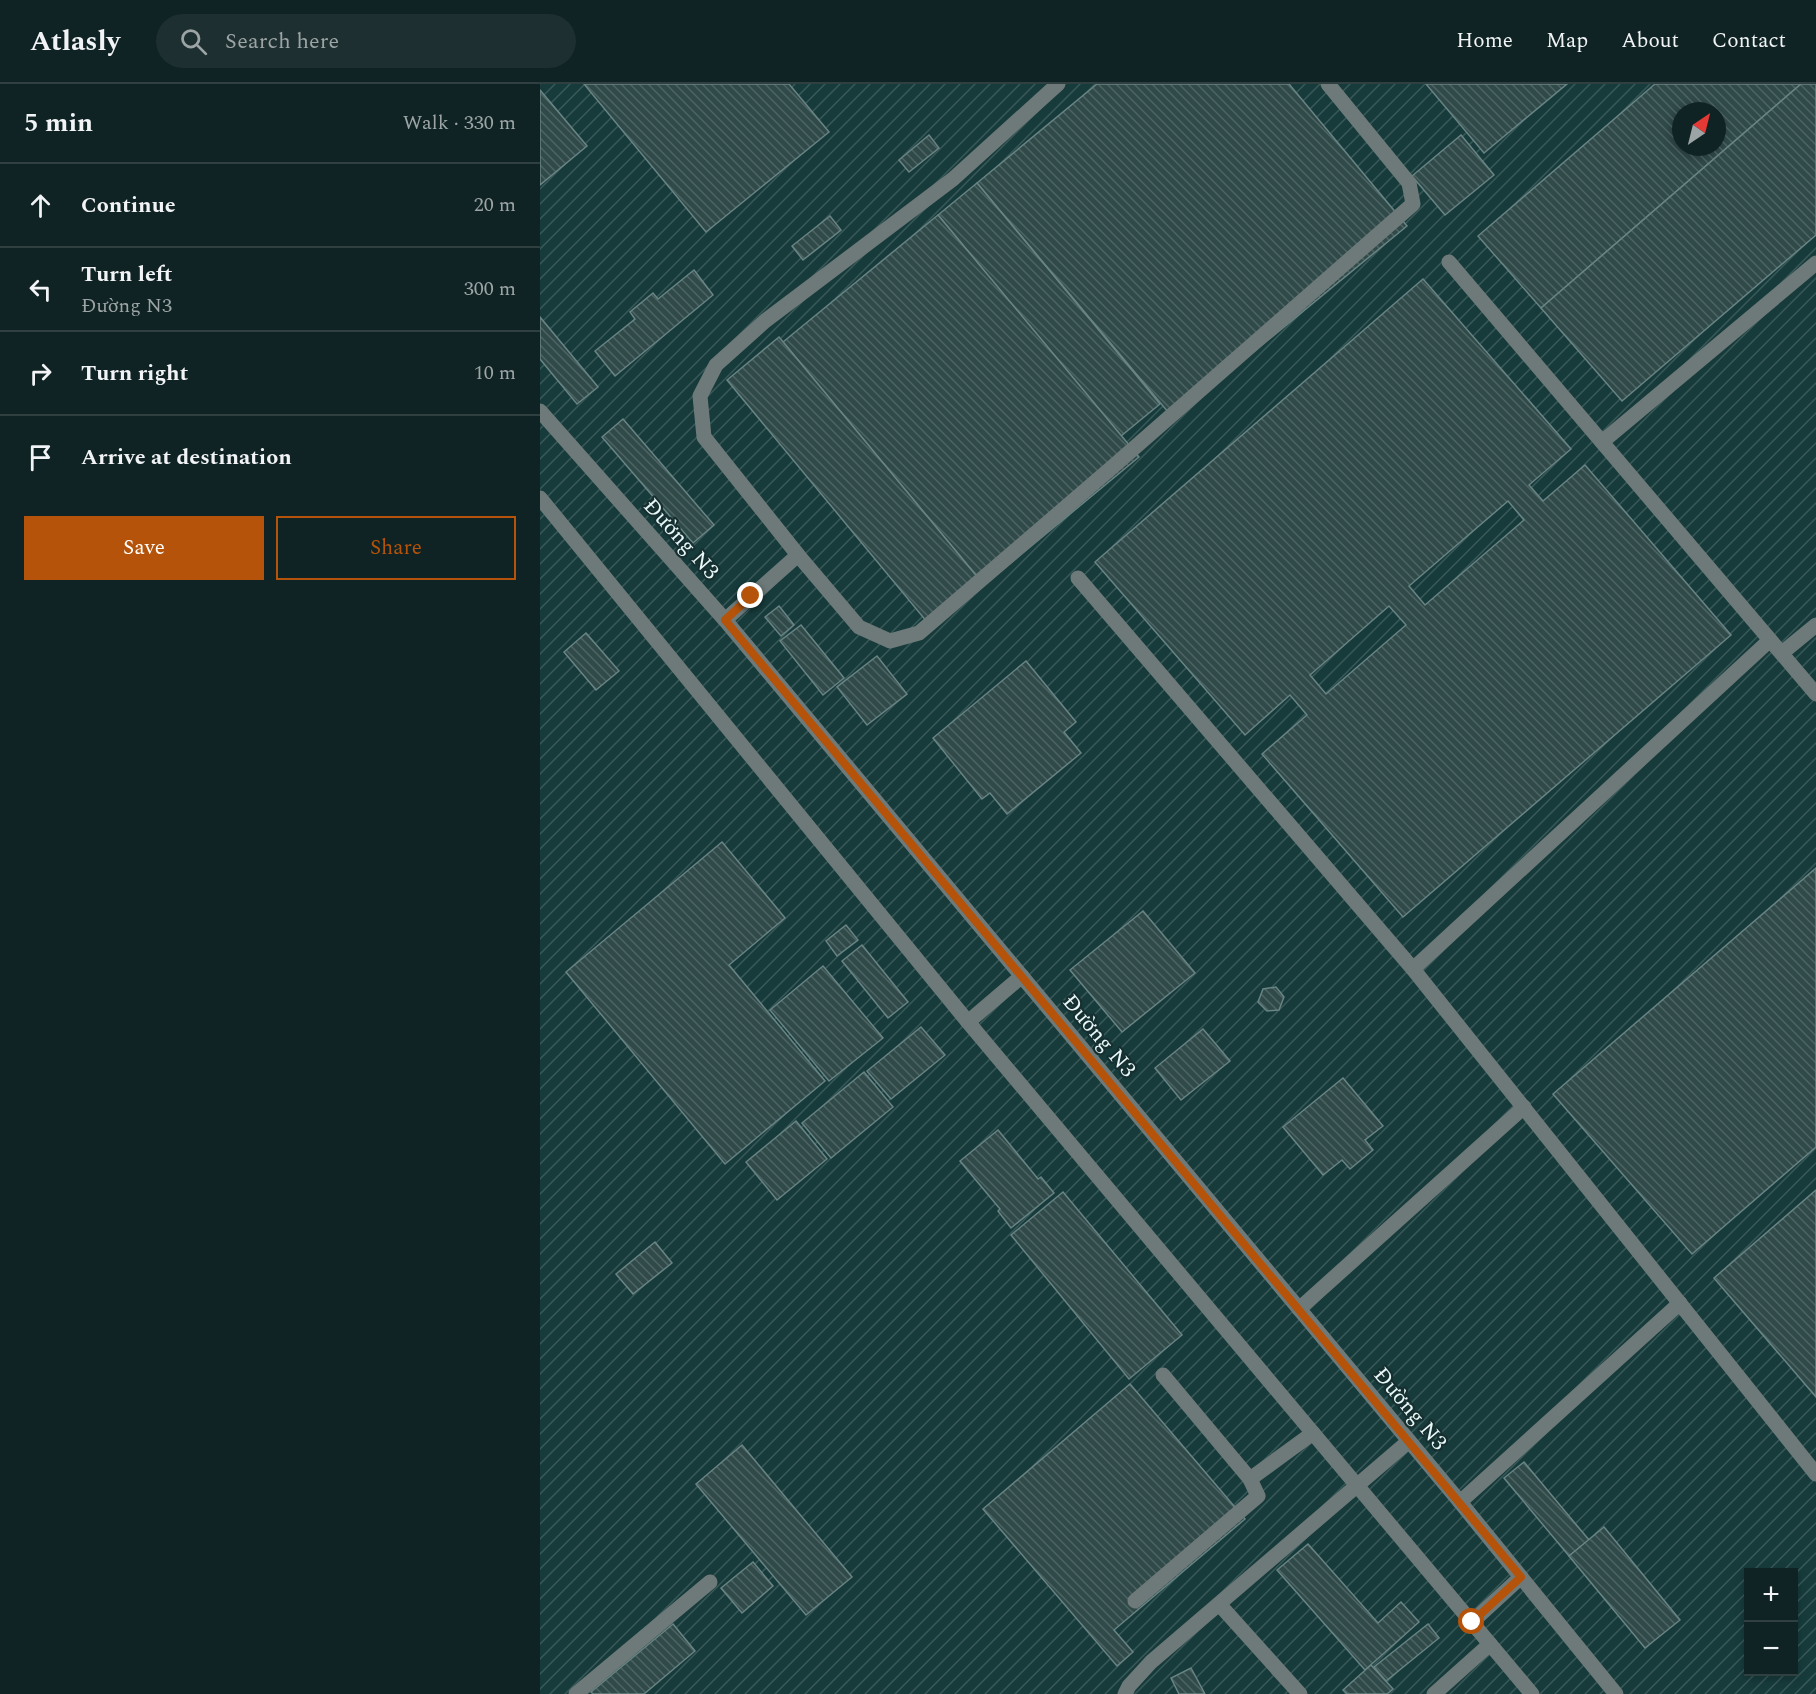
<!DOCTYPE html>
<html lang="en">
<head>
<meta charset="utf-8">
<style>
	:root { --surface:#102324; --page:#1e2f31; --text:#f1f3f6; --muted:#9ca4a6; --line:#304041; --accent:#b45309 }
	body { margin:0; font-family:Spectral,serif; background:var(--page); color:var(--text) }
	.controls { position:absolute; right:18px; bottom:18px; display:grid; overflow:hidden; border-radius:0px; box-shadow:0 3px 9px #0003 }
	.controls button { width:54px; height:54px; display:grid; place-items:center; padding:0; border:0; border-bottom:2px solid var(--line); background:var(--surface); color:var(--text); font:30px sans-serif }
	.compass { position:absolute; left:1132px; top:18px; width:54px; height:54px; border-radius:50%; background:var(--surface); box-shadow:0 3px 9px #0003; rotate:35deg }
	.stop { position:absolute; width:18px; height:18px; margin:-14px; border:4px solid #b45309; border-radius:50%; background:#fff }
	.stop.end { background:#b45309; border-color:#fff; box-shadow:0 2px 6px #0008 }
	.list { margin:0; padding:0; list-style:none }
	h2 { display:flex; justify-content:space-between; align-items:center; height:78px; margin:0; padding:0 24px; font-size:26px }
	h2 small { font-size:20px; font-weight:400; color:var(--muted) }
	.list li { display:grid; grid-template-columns:39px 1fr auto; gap:18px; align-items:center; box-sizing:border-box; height:84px; padding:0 24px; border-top:2px solid var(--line) }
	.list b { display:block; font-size:22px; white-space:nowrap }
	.list p { margin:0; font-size:20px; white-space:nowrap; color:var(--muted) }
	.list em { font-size:20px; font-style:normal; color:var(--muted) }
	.actions { display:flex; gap:12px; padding:18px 24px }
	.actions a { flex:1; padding:14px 0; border:2px solid var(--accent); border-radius:0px; text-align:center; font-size:21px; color:var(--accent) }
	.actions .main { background:var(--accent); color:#fff }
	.icon { flex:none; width:33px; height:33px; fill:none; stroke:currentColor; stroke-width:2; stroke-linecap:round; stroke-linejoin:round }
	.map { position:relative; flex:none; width:1276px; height:1610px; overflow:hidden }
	header { display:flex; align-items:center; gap:36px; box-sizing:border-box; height:84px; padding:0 30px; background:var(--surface); border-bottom:2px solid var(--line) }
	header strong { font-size:28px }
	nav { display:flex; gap:33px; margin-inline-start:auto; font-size:21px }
	.search { width:420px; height:54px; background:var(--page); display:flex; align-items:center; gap:15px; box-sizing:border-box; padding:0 21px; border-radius:33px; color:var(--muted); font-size:22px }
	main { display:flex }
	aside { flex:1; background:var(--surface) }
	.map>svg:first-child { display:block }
</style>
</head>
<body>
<header>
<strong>Atlasly</strong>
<div class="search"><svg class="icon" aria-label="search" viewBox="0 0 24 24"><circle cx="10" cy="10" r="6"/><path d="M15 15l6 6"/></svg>Search here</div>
<nav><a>Home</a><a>Map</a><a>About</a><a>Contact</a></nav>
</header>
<main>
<aside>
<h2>5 min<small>Walk · 330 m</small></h2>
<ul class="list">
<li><svg class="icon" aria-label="ahead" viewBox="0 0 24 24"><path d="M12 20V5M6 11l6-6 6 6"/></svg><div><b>Continue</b></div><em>20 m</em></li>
<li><svg class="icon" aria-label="left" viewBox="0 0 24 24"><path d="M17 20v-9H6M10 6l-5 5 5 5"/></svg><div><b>Turn left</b><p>Đường N3</p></div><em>300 m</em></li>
<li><svg class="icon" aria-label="right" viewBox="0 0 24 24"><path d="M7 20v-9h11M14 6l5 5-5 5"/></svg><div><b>Turn right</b></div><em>10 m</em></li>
<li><svg class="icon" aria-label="arrive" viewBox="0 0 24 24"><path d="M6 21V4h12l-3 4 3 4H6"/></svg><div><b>Arrive at destination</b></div></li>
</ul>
<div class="actions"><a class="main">Save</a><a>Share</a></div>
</aside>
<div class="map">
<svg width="1276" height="1610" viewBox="0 0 1276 1610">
	<defs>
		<pattern id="industrial-furrows" width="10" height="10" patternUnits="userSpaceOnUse" patternTransform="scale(1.5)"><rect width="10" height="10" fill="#173b3b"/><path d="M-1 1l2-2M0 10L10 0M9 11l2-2" fill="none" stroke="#395858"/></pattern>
		<pattern id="building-back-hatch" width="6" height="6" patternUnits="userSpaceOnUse" patternTransform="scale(1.5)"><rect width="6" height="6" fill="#304949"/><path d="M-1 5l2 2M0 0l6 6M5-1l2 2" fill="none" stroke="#4e6464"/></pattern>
	</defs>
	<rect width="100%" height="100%" fill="#162f30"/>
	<path fill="url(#industrial-furrows)" fill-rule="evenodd" d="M0 0H1276V1610H0ZM1141 27H1177V63H1141ZM1208 1488H1254V1588H1208Z"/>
	<g fill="url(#building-back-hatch)" stroke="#698484" stroke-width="1.5" fill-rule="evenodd">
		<path d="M44 0H249L289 48 166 148Z"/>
		<path d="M557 0H749L867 142 633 334 437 99Z"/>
		<path d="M886 0H1027L944 69Z"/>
		<path d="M1115 0H1261L1001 224 938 152ZM1141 27H1177V63H1141Z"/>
		<path d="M1261 0H1276V151L1082 317 1001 224Z"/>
		<path d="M0 6 47 62 0 101Z"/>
		<path d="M389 51 399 64 369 88 359 76Z"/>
		<path d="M921 51 954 91 905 131 872 92Z"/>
		<path d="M437 99 620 320 581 352 398 131Z"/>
		<path d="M398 131 599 373 444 501 243 258Z"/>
		<path d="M290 132 301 146 263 176 252 162Z"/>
		<path d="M154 186 173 211 75 292 55 267 95 235 90 228 113 209 118 215Z"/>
		<path d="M883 195 1031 365 989 401 1003 417 1045 381 1191 551 863 833 722 670 767 631 750 611 705 651 555 478ZM968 417 984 436 885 521 869 502ZM849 522 866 541 786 610 770 591Z"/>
		<path d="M0 233 58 303 37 320 0 275Z"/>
		<path d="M239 253 444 501 392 544 187 296Z"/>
		<path d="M83 335 174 441 153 459 62 353Z"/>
		<path d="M239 522 254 541 241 552 225 533Z"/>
		<path d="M261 541 304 594 283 611 240 557Z"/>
		<path d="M46 549 79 587 56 606 24 568Z"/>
		<path d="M337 572 367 610 327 641 297 603Z"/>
		<path d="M486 577 536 638 524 648 541 669 467 730 450 709 442 715 393 654Z"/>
		<path d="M182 758 245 834 189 881 285 997 185 1080 26 888Z"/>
		<path d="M1276 784V1063L1152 1170 1013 1010Z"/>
		<path d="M603 827 655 889 582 948 530 886Z"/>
		<path d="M306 841 318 856 297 872 286 857Z"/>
		<path d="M322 861 368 918 348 934 302 877Z"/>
		<path d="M283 882 343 954 289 997 230 926Z"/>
		<path d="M736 903 744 913 739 926 727 927 718 918 723 905Z"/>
		<path d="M381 943 405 971 351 1015 327 987Z"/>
		<path d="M663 945 690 977 641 1016 615 984Z"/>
		<path d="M324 988 353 1023 291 1074 262 1039Z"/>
		<path d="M803 994 843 1042 825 1056 833 1066 810 1085 802 1076 783 1091 743 1043Z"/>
		<path d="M256 1037 287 1075 237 1116 206 1078Z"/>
		<path d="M458 1046 498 1095 501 1093 514 1109 471 1144 458 1127 460 1125 420 1077Z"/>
		<path d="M1276 1106V1313L1174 1194Z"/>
		<path d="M523 1108 642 1251 589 1295 471 1151Z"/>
		<path d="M115 1158 132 1179 93 1210 76 1190Z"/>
		<path d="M590 1300 705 1435 574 1546 593 1568 577 1582 443 1425Z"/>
		<path d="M202 1361 312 1493 266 1531 156 1400Z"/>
		<path d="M984 1378 1049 1456 1029 1472 964 1394Z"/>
		<path d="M1064 1443 1140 1536 1105 1564 1029 1472Z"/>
		<path d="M768 1460 838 1539 861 1518 879 1538 825 1586 737 1486Z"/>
		<path d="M213 1478 233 1502 202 1529 181 1504Z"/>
		<path d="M133 1540 155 1567 104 1610H53L51 1608Z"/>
		<path d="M888 1540 899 1554 846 1597 834 1583Z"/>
		<path d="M831 1581 853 1605 847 1610H807L803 1606Z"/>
		<path d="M651 1584 665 1610H639L631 1594Z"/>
	</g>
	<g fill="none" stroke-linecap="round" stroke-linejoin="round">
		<g stroke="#6e7a7a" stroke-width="15">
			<path d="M518 0 413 95 225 237 176 281 160 312 164 353 258 471 319 543 350 557 379 549 569 386 873 120 869 99 788 0"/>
			<path d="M909 178 1276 610"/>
			<path d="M0 327 185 536 920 1418 1076 1610"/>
			<path d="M1062 358 1276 179"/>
			<path d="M0 414 428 938 992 1610"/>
			<path d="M538 494 873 885 1276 1390"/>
			<path d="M185 536 258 471"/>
			<path d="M1242 569 1276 541"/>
			<path d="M873 885 1230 556"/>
			<path d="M428 938 482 892"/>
			<path d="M759 1225 984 1023"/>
			<path d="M710 1395 773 1349"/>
			<path d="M920 1418 1140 1219"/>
			<path d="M595 1517 718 1412 710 1395 623 1291"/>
			<path d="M679 1520 760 1610"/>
			<path d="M932 1538 981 1493"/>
			<path d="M36 1610 170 1498"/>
			<path d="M585 1610 589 1602 611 1578 869 1357"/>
			<path d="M894 1610 950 1560"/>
		</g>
	</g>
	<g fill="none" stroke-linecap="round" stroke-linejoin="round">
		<path stroke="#b45309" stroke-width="8" d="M211 512 185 536 981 1493 932 1538"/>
	</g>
	<g text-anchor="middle" stroke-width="4.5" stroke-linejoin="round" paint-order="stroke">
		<g font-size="22" fill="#e9f8f8" stroke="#162f30">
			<text transform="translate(142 454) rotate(48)" y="8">Đường N3</text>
			<text transform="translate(560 951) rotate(50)" y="8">Đường N3</text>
			<text transform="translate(871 1324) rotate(50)" y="8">Đường N3</text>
		</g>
	</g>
</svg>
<div class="controls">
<button>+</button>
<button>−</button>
</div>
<svg class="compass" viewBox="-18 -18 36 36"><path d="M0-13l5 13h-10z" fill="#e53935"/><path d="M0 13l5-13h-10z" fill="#9ca4a6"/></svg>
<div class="stop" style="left:932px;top:1538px"></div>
<div class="stop end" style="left:211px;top:512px"></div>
</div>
</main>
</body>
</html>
